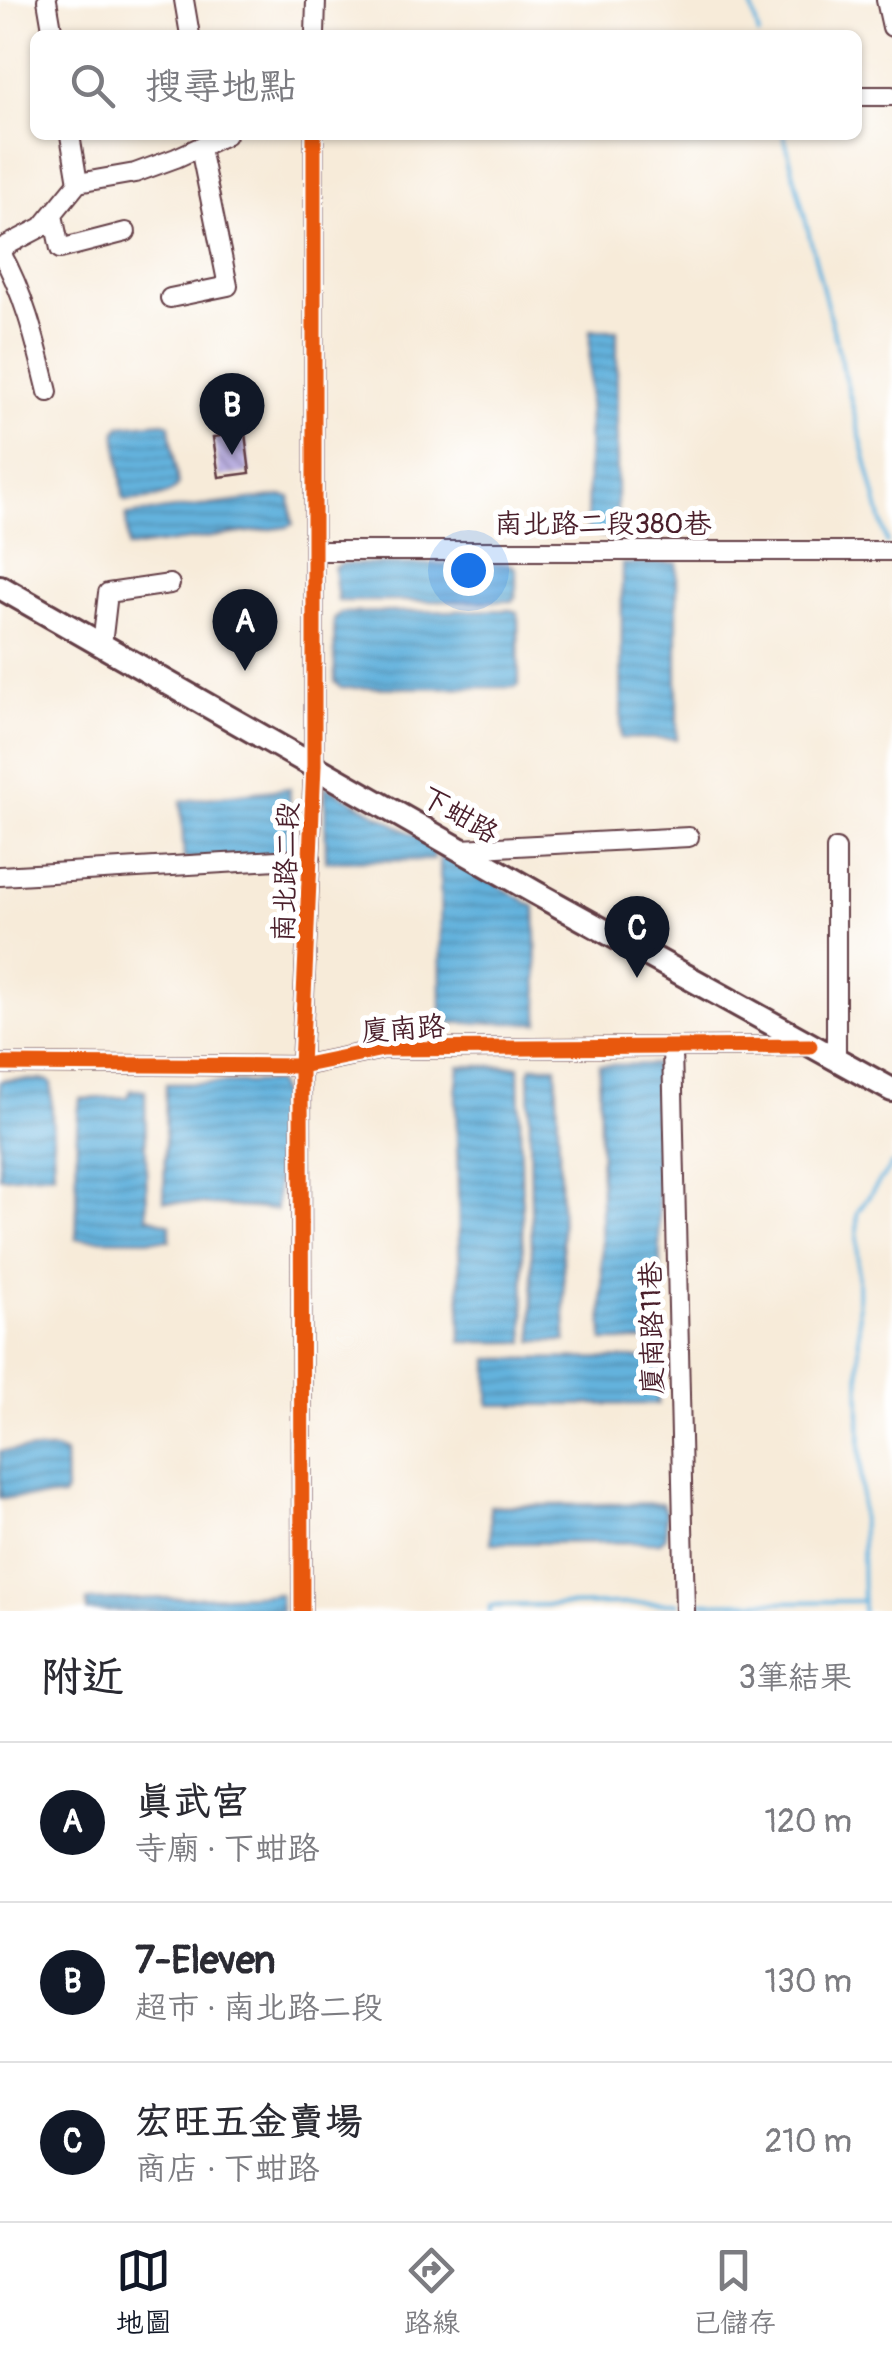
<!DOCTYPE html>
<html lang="zh-TW">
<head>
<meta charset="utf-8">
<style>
	:root { --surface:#fff; --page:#f7f7f7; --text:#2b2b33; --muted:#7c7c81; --line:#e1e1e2; --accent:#111827 }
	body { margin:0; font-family:Pangolin,"LXGW WenKai TC",sans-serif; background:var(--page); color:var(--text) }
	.you { position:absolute; left:468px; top:570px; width:35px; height:35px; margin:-25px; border:8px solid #fff; border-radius:50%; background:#1a73e8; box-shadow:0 0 0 15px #1a73e833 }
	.badge { display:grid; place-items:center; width:65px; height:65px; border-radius:50%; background:var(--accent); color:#fff; font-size:32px; font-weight:700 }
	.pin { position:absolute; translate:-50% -82px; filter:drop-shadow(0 2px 5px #0008) }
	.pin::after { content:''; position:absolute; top:52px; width:35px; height:30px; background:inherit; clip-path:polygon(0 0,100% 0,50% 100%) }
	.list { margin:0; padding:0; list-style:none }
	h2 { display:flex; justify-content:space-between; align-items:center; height:130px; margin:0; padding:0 40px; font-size:42px }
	h2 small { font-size:32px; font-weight:400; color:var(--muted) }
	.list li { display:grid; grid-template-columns:65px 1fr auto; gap:30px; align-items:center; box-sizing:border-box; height:160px; padding:0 40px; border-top:2px solid var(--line) }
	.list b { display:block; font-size:38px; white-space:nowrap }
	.list p { margin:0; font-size:32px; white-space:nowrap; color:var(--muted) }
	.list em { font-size:32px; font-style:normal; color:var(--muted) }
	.icon { flex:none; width:55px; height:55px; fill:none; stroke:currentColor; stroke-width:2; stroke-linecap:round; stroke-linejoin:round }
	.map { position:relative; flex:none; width:892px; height:1611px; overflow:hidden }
	.search { position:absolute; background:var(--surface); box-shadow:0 2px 8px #0004; left:30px; right:30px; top:30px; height:110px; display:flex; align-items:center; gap:25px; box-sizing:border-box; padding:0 35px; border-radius:15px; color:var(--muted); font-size:38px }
	.sheet { height:610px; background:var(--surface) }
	nav { display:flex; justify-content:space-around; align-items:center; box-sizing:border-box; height:140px; border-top:2px solid var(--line); background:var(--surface); font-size:28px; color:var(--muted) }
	nav a { display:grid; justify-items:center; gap:5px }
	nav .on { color:var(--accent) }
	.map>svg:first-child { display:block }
</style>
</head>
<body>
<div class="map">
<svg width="892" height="1611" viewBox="0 0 892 1611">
	<defs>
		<pattern id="water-rules" width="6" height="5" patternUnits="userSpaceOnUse" patternTransform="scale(2.5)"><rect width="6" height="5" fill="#63b2dd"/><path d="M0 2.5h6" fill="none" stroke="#5490b3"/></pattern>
		<pattern id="building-back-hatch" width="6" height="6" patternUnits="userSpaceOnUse" patternTransform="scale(2.5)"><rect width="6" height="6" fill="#bbb1e1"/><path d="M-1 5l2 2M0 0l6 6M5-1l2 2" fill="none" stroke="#9a8fb7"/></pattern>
	</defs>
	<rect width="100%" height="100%" fill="#fff"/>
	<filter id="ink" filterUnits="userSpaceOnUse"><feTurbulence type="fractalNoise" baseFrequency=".01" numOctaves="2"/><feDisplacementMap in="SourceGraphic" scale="20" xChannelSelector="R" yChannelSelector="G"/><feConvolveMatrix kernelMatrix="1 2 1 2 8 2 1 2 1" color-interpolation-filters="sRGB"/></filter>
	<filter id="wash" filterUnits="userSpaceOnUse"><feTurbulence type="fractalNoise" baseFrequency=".0048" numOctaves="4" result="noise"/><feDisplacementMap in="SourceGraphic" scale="40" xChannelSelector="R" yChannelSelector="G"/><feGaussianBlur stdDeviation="2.25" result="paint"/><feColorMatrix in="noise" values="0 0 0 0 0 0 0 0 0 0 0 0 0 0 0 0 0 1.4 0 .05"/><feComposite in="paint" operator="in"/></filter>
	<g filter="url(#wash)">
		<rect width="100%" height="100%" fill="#f7ebd9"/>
		<g fill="url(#water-rules)" stroke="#566884" stroke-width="2.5">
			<path d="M590 330H617V532C607 539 596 536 587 528Z"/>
			<path d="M163 422 168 423 170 426 178 485C168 500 142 499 125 501L123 496 116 431 120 426Z"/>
			<path d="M283 496 290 497 293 524 287 527 128 548 126 515Z"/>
			<path d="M677 563V739L621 738 622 564Z"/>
			<path d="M341 564H511L516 569V597L512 601H338L334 568Z"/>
			<path d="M511 610 518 613 519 685 516 687 341 688 335 682 334 620 340 613Z"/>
			<path d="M325 785 433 846 434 860 326 861Z"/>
			<path d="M290 788 288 853 184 860 181 801Z"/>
			<path d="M440 851 535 907 539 1023H441Z"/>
			<path d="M655 1064 662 1341H603L599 1065Z"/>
			<path d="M459 1066H519L525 1342H461L456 1093Z"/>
			<path d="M532 1066H556L566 1341H533L529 1072Z"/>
			<path d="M2 1080H46L51 1083 54 1173 0 1177V1083Z"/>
			<path d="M276 1082 282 1096 276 1210 164 1201 166 1084Z"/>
			<path d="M131 1090H145L147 1217 170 1224V1240L76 1239C79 1192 73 1145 80 1099L128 1097Z"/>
			<path d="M660 1358 658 1404 489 1405V1359Z"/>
			<path d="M55 1450 65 1454 66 1492 63 1497 0 1498V1451Z"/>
			<path d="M662 1503 666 1513V1537L660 1542 491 1543 490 1506Z"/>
			<path d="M280 1594 281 1611H87V1601Z"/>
		</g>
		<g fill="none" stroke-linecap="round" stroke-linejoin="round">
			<g stroke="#63b2dd" stroke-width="4">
				<path d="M750 0 759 35"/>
				<path d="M784 135 887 543"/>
				<path d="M693 1603 863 1601"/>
				<path d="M490 1611V1606L678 1603"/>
				<path d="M863 1611 857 1213 892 1164"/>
			</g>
		</g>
		<g id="blocks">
			<path fill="url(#building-back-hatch)" d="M245 433 250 473 219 477 213 437Z"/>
		</g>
	</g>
	<g filter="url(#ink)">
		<use href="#blocks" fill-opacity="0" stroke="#643e45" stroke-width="2.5"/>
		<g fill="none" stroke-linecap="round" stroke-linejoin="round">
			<g stroke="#643e45" stroke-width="22">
				<g id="minor">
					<path d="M47 0 53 35"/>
					<path d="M184 0 190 35"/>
					<path d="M886 0 892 27"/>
					<path d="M315 35 316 0"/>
					<path d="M857 96H892"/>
					<path d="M70 135 78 183"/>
					<path d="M53 215 60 249 126 232"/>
					<path d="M0 249 42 227 78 183 135 173 176 158 226 135"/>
					<path d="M0 251C25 295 36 343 48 392"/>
					<path d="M170 298 228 286 200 148"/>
					<path d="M314 551H892"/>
					<path d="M102 645 108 593 170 584"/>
					<path d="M461 849 689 837"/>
					<path d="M0 876 311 858"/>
					<path d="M672 1047 685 1611"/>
					<path d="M836 1060V849"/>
					<path d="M0 1064 301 1066 383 1049 810 1046"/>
					<path d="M302 1611 301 1066 314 765V135"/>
				</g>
			</g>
			<g stroke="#643e45" stroke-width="28">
				<path id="major" d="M0 587 536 893 892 1090"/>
			</g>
			<use href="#minor" stroke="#fff" stroke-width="18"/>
			<use href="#major" stroke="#fff" stroke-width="22"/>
			<g stroke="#fff" stroke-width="21">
				<g id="cycleway">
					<path d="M0 1064 301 1066 383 1049 810 1046"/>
					<path d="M302 1611 301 1066 314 765V135"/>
				</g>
			</g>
			<use href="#cycleway" stroke="#e8590c" stroke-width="15"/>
		</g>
	</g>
	<g text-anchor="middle" stroke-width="10" stroke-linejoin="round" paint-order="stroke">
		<g font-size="28" fill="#4a1f2b" stroke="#fff">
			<text x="603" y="533">南北路二段380巷</text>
			<text transform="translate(460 814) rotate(30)" y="10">下蚶路</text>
			<text transform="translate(285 872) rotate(-88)" y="10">南北路二段</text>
			<text transform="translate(403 1028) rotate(-4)" y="10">廈南路</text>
			<text transform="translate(651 1328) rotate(-91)" y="10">廈南路11巷</text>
		</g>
	</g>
</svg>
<div class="you"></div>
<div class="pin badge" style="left:245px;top:671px">A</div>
<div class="pin badge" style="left:232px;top:455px">B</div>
<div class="pin badge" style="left:637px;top:978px">C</div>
<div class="search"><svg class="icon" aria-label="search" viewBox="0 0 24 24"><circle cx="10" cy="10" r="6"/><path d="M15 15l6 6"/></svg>搜尋地點</div>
</div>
<section class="sheet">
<h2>附近<small>3筆結果</small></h2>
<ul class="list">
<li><span class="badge">A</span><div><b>真武宮</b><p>寺廟 · 下蚶路</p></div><em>120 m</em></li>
<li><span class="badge">B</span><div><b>7-Eleven</b><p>超市 · 南北路二段</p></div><em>130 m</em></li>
<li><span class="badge">C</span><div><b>宏旺五金賣場</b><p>商店 · 下蚶路</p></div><em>210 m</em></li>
</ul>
</section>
<nav>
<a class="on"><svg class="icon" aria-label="map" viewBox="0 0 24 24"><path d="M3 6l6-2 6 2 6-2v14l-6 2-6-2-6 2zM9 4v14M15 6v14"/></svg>地圖</a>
<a><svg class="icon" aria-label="directions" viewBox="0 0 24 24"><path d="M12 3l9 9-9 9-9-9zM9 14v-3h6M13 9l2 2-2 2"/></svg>路線</a>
<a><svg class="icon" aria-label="saved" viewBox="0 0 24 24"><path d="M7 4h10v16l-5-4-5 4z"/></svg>已儲存</a>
</nav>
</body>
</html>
